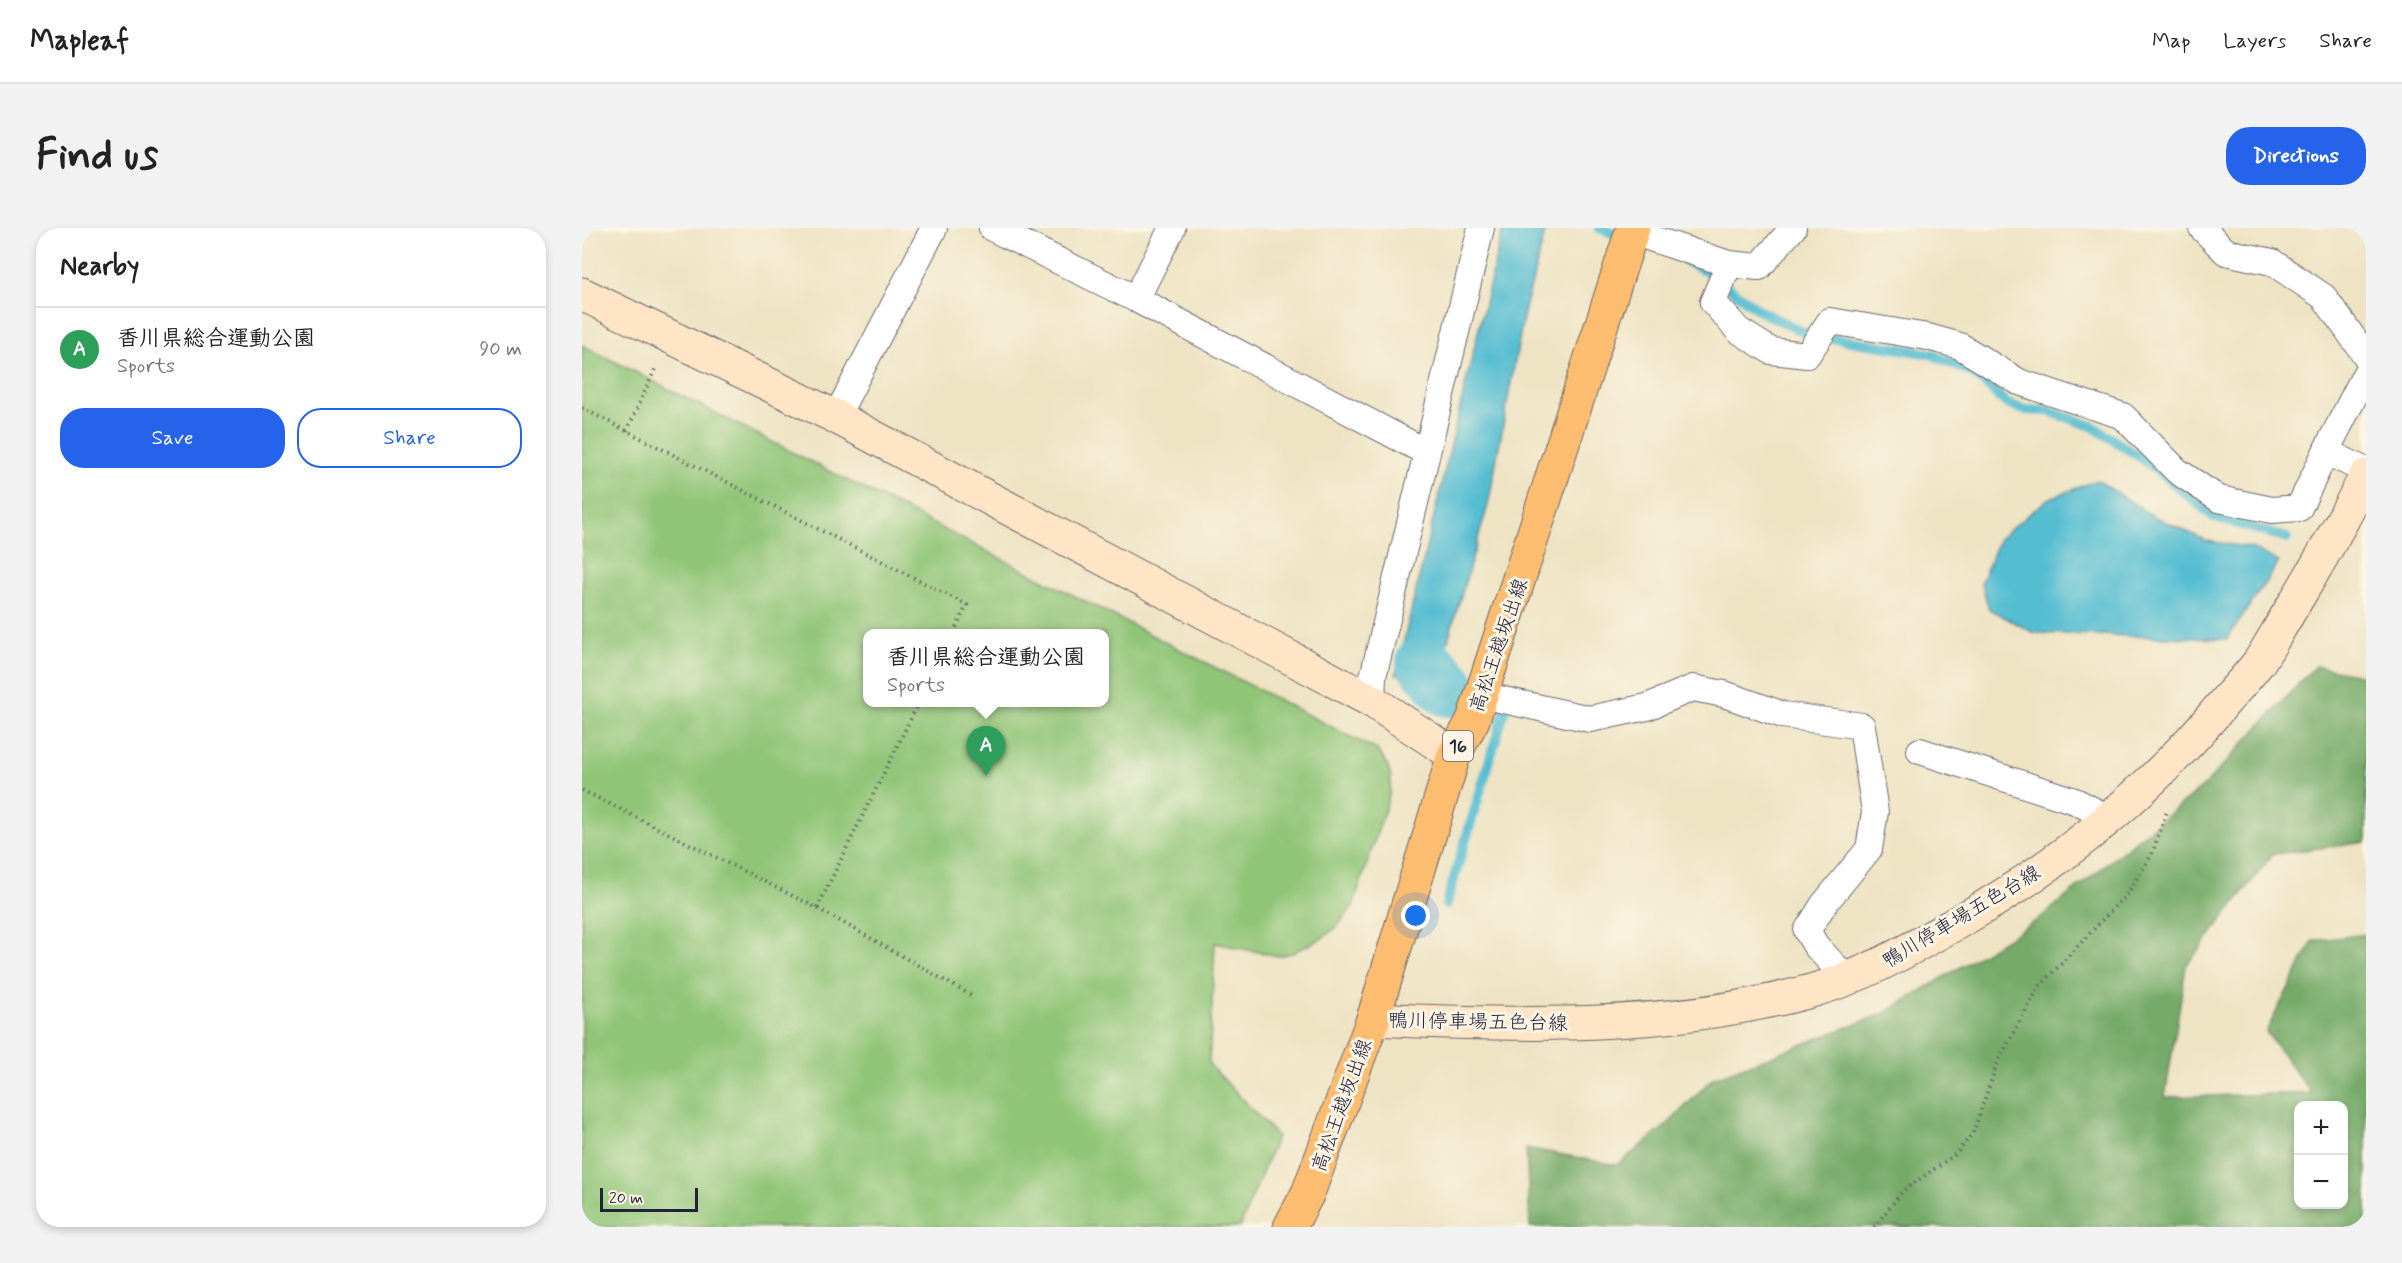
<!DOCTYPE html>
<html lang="en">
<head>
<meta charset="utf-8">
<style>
	:root { --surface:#fff; --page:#f2f2f2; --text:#222; --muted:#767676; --line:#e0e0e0; --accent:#2563eb }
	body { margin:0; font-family:Mynerve,"Klee One",sans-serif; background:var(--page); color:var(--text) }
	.controls { position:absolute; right:18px; bottom:18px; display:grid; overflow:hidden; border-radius:12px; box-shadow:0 3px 9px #0003 }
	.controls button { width:54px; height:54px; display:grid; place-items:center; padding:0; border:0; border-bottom:2px solid var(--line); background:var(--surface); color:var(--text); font:30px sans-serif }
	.scale { position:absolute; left:18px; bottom:15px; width:98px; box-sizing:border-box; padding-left:6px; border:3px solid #22223b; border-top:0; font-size:16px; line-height:21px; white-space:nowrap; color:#22223b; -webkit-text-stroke:4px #fcf5e5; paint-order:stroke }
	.you { position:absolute; left:834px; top:688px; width:21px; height:21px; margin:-15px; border:4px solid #fff; border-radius:50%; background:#1a73e8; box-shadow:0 0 0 9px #1a73e833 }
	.badge { display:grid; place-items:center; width:39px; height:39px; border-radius:50%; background:var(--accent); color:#fff; font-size:20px; font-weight:700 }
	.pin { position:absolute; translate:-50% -50px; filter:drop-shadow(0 2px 3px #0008) }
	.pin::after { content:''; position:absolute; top:32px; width:21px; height:18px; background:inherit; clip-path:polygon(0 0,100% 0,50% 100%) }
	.popup { position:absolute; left:281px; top:401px; width:246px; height:78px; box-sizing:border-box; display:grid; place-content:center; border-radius:12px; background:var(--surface); filter:drop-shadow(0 2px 4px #0005); font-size:20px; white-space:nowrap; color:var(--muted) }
	.popup b { font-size:22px; color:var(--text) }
	.popup::after { content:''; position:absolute; left:50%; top:100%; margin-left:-12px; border:12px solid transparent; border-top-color:var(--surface) }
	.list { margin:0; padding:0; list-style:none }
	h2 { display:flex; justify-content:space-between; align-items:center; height:78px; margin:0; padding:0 24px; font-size:26px }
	h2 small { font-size:20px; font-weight:400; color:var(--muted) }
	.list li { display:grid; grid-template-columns:39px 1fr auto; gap:18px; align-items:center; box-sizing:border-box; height:84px; padding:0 24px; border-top:2px solid var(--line) }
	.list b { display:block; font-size:22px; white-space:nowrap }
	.list p { margin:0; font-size:20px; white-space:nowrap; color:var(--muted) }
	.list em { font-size:20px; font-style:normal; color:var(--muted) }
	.actions { display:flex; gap:12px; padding:18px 24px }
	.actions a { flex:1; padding:14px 0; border:2px solid var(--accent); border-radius:24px; text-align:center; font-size:21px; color:var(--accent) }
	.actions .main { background:var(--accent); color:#fff }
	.map { position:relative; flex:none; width:1784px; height:999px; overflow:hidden; border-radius:24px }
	header { display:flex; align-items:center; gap:36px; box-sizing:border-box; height:84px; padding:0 30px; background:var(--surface); border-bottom:2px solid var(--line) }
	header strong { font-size:28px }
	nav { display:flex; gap:33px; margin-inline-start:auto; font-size:21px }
	.intro { display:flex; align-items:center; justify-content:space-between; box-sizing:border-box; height:144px; padding:0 36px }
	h1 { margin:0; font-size:42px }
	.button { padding:15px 27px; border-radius:24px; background:var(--accent); color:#fff; font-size:21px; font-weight:700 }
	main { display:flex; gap:36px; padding:0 36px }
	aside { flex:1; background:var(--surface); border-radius:24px; box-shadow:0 3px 9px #0003 }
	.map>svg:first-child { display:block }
</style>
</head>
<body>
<header>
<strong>Mapleaf</strong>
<nav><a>Map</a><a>Layers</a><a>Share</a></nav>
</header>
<div class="intro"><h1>Find us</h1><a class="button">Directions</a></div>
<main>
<aside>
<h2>Nearby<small></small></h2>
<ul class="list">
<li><span class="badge" style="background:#2e9e5b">A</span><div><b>香川県総合運動公園</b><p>Sports</p></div><em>90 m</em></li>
</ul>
<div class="actions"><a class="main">Save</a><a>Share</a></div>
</aside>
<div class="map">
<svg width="1784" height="999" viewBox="0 0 1784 999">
	<rect width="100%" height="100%" fill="#fcf5e5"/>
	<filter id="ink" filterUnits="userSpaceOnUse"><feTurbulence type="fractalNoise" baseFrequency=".0167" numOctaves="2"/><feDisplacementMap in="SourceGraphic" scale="12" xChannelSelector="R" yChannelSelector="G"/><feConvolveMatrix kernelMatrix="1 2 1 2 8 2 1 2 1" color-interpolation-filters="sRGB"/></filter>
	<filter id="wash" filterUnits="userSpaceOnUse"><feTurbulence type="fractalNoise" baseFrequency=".008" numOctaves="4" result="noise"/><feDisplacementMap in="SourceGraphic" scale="24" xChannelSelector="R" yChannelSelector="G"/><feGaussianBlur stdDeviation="1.35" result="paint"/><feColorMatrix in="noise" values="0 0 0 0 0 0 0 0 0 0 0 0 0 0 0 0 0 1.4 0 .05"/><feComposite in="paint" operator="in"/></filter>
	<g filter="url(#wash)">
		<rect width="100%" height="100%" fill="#eee3c3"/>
		<path fill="#90c577" stroke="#597459" stroke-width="1.5" fill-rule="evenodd" d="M0 117 795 522C809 539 812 550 806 572L771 678 755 699 740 710 710 725 696 728 633 715 627 836 695 908 658 999H0ZM286 406H522V474H286Z"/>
		<path fill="#74aa68" stroke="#4b6652" stroke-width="1.5" fill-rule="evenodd" d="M1733 438 1784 448V614L1691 626 1604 738 1583 869 1729 865 1684 804 1731 713 1784 706V999H948L944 920 1035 937 1085 897 1131 850 1303 785 1454 693 1623 557ZM1716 878H1762V976H1716Z"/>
		<g fill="#54bdd1" stroke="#3b7086" stroke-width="1.5">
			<path d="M921 0H964L942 85 906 277 858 439 851 456 814 446Z"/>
			<path d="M1515 252 1571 288 1625 313 1670 320 1697 334 1645 411 1452 405 1407 381 1399 354 1418 310 1466 271Z"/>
		</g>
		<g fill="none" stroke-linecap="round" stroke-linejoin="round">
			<g stroke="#54bdd1" stroke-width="10">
				<path d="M1017 0 1043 10"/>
				<path d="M1105 34 1125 43 1178 83 1225 106 1349 126 1392 146 1425 176 1443 182 1466 183 1510 198 1561 231 1632 289 1705 310"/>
				<path d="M864 677 924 478"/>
			</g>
			<path stroke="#54bdd1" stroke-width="58" d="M843 434 866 460"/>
		</g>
	</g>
	<g filter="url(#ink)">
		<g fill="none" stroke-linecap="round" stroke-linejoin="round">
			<g stroke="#69666b" stroke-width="28">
				<g id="street">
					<path d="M410 0 554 71 844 224"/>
					<path d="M1620 0 1644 24 1690 34 1742 69 1784 128"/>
					<path d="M1050 4 1147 36 1177 39 1211 0"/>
					<path d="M1147 36 1131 74 1156 102 1189 123 1225 127 1248 93 1346 109 1378 118 1437 154 1541 188 1595 243 1637 271 1690 282 1717 280 1745 221 1755 229 1784 243"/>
					<path d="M554 71 590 0"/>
					<path d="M254 189 352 0"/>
					<path d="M1745 221 1784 145"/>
					<path d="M899 467 1008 491 1065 479 1111 460 1142 466 1201 487 1280 498 1293 584 1287 621 1242 676 1225 703 1234 718 1264 750"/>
					<path d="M790 473 791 449 899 0"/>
					<path d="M1338 523 1493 573 1528 591"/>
				</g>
			</g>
			<g stroke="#69666b" stroke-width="35">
				<g id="secondary">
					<path d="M0 66 254 189 790 473 872 527"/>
					<path d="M791 791C938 798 1086 802 1229 763 1283 748 1330 720 1378 693 1481 635 1570 562 1645 471 1656 459 1667 447 1677 434 1688 417 1698 399 1709 381 1735 338 1760 294 1784 248"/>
				</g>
			</g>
			<g stroke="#69666b" stroke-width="35">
				<path id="primary" d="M708 999 726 965 791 791 872 527 891 492 1051 0"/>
			</g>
			<g stroke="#69666b" stroke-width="4" stroke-dasharray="1.5 4.5" stroke-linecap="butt">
				<path d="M0 180 385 377 371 406"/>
				<path d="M45 203 73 141"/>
				<path d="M0 562 235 680 392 769"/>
				<path d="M235 680 337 474"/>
				<path d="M1292 999 1321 963 1375 925 1391 905 1416 833 1457 759 1545 666 1570 626 1585 583"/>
			</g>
			<use href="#street" stroke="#fff" stroke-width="26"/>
			<use href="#secondary" stroke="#fee5c5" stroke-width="33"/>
			<use href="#primary" stroke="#fcbd6f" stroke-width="33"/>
		</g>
	</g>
	<g text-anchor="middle" stroke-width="6" stroke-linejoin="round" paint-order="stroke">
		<rect fill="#fcf5e5" stroke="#63616e" stroke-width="1.5" x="861" y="503" width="30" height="30" rx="4.5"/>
		<g font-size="18" font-weight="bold" fill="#22223b">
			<text x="876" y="524">16</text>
		</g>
		<g font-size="20" fill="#22223b" stroke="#fcf5e5">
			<text transform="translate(916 417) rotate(-71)" y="7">高松王越坂出線</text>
			<text transform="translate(1379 688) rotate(-31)" y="7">鴨川停車場五色台線</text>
			<text transform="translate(896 793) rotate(1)" y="7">鴨川停車場五色台線</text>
			<text transform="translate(759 877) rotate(-70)" y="7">高松王越坂出線</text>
		</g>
	</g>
</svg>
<div class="controls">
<button>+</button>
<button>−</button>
</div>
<div class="scale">20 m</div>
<div class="you"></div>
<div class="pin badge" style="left:404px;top:548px;background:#2e9e5b">A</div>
<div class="popup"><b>香川県総合運動公園</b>Sports</div>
</div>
</main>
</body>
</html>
